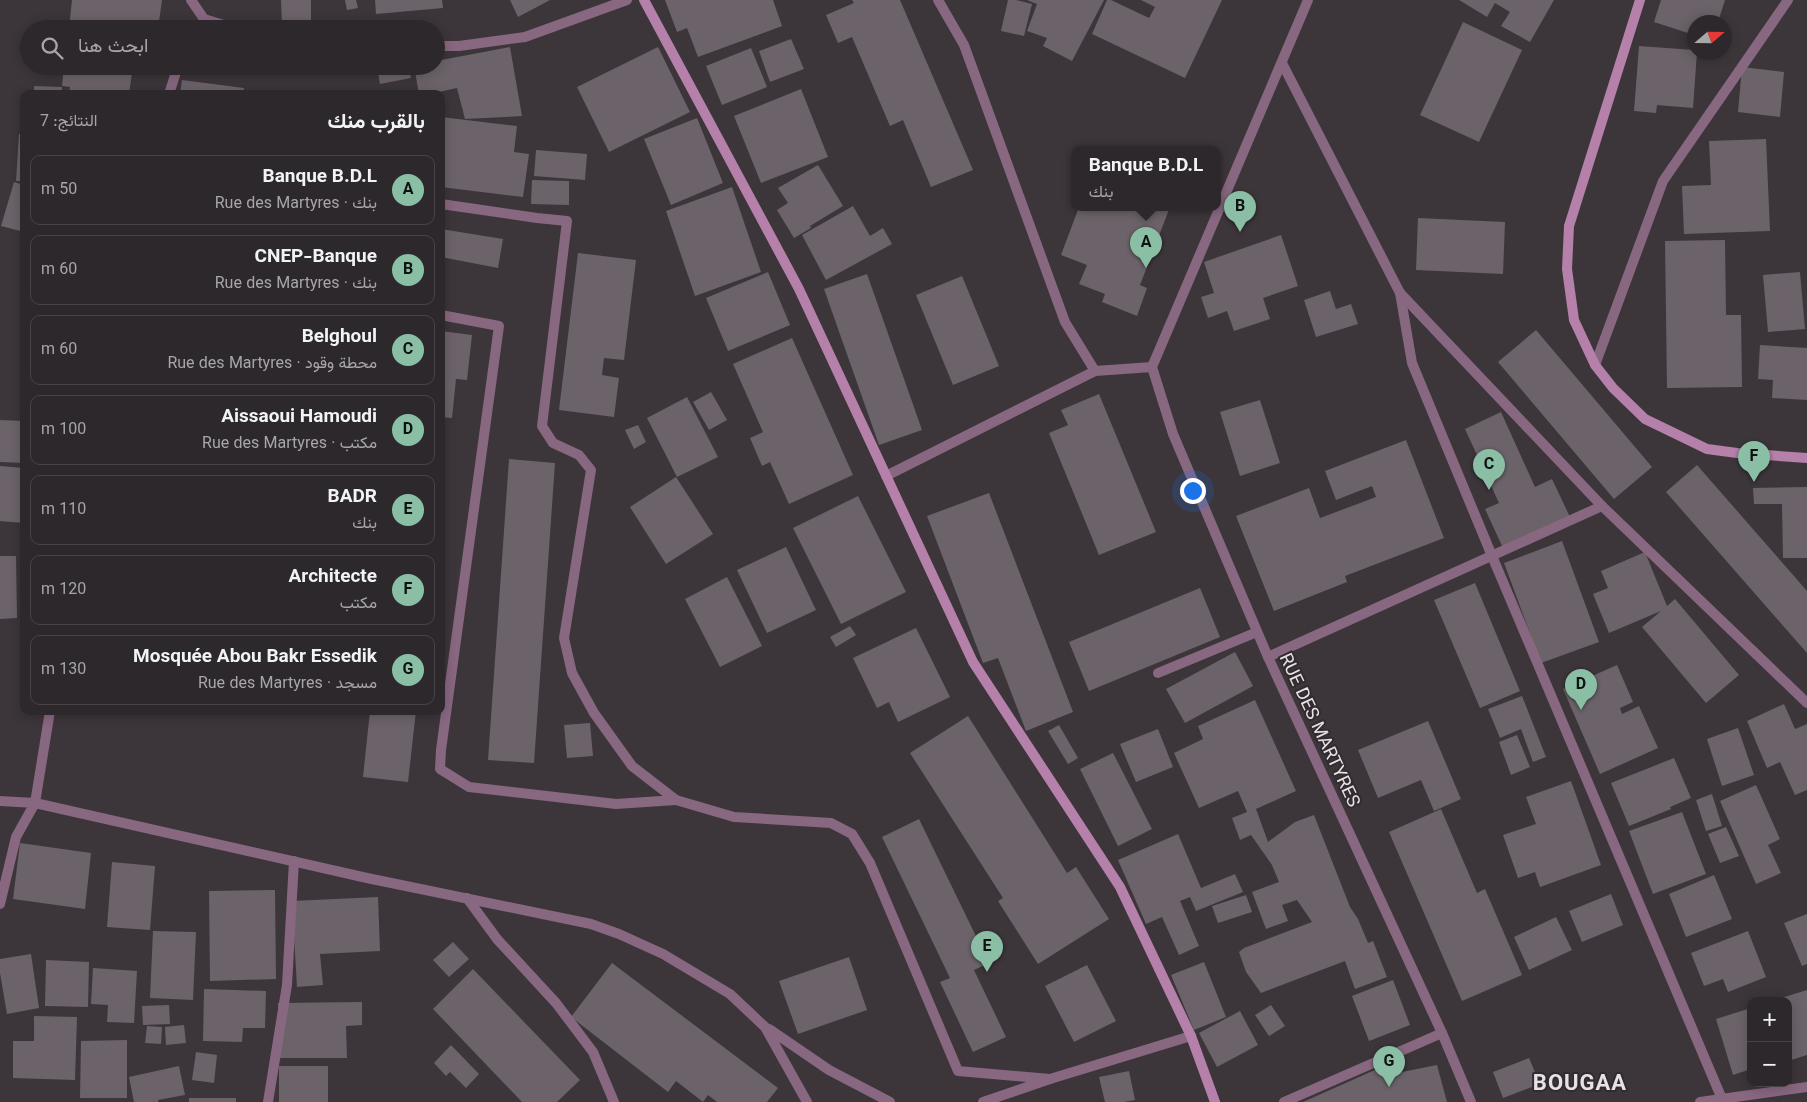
<!DOCTYPE html>
<html lang="ar">
<head>
<meta charset="utf-8">
<style>
	:root { --surface:#2d282c; --page:#353034; --text:#f1f3f6; --muted:#a7a6a9; --line:#484448; --accent:#8abfa5 }
	body { margin:0; font-family:Georgia,Vazirmatn,serif; background:var(--page); color:var(--text); direction:rtl }
	.controls { position:absolute; right:15px; bottom:15px; display:grid; overflow:hidden; border-radius:10px; box-shadow:0 2px 12px #0003 }
	.controls button { width:45px; height:45px; display:grid; place-items:center; padding:0; border:0; border-bottom:1px solid var(--line); background:var(--surface); color:var(--text); font:25px sans-serif }
	.compass { position:absolute; left:1687px; top:15px; width:45px; height:45px; border-radius:50%; background:var(--surface); box-shadow:0 2px 12px #0003; rotate:70deg }
	.you { position:absolute; left:1192px; top:490px; width:18px; height:18px; margin:-12px; border:4px solid #fff; border-radius:50%; background:#1a73e8; box-shadow:0 0 0 8px #1a73e833 }
	.badge { display:grid; place-items:center; width:32px; height:32px; border-radius:50%; background:var(--accent); color:#111; font-size:16px; font-weight:700 }
	.pin { position:absolute; translate:-50% -41px; filter:drop-shadow(0 1px 2px #0008) }
	.pin::after { content:''; position:absolute; top:26px; width:18px; height:15px; background:inherit; clip-path:polygon(0 0,100% 0,50% 100%) }
	.popup { position:absolute; left:1071px; top:146px; width:150px; height:65px; box-sizing:border-box; display:grid; place-content:center; border-radius:10px; background:var(--surface); filter:drop-shadow(0 1px 4px #0005); font-size:16px; white-space:nowrap; color:var(--muted) }
	.popup b { font-size:19px; color:var(--text) }
	.popup::after { content:''; position:absolute; left:50%; top:100%; margin-left:-10px; border:10px solid transparent; border-top-color:var(--surface) }
	.list { margin:0; padding:0; list-style:none }
	h2 { display:flex; justify-content:space-between; align-items:center; height:65px; margin:0; padding:0 20px; font-size:21px }
	h2 small { font-size:16px; font-weight:400; color:var(--muted) }
	.list li { display:grid; grid-template-columns:32px 1fr auto; gap:15px; align-items:center; box-sizing:border-box; height:70px; margin:0 10px 10px; padding:0 10px; border:1px solid var(--line); border-radius:10px }
	.list b { display:block; font-size:19px; white-space:nowrap }
	.list p { margin:0; font-size:16px; white-space:nowrap; color:var(--muted) }
	.list em { font-size:16px; font-style:normal; color:var(--muted) }
	.icon { flex:none; width:28px; height:28px; fill:none; stroke:currentColor; stroke-width:2; stroke-linecap:round; stroke-linejoin:round }
	.map { position:relative; flex:none; width:1807px; height:1102px; overflow:hidden; direction:ltr }
	.search { position:absolute; background:var(--surface); box-shadow:0 2px 12px #0003; left:20px; top:20px; width:425px; height:55px; display:flex; align-items:center; gap:12px; box-sizing:border-box; padding:0 18px; border-radius:28px; color:var(--muted); font-size:19px }
	.panel { position:absolute; background:var(--surface); box-shadow:0 2px 12px #0003; left:20px; top:90px; width:425px; height:625px; border-radius:10px; direction:rtl }
	.map>svg:first-child { display:block }
</style>
</head>
<body>
<div class="map">
<svg width="1807" height="1102" viewBox="0 0 1807 1102">
	<rect width="100%" height="100%" fill="#3c353a"/>
	<g fill="#6b6369">
		<path d="M72 0H162L158 29H69Z"/>
		<path d="M281 0H311V24L282 25Z"/>
		<path d="M345 0H356L358 8 347 10Z"/>
		<path d="M375 0H442L443 8 376 14Z"/>
		<path d="M510 0H550L518 17Z"/>
		<path d="M665 0H773L782 26 698 57 687 28 677 32Z"/>
		<path d="M852 0H900L973 170 931 187 903 120 890 126 852 37 838 43 826 15 854 3Z"/>
		<path d="M1008 0H1016L1032 4 1024 36 1001 31Z"/>
		<path d="M1027 0H1104L1072 61 1043 46 1047 38 1027 31 1037 4Z"/>
		<path d="M1107 0H1111L1149 18 1155 7 1141 0H1222L1185 78 1092 34Z"/>
		<path d="M1459 0H1554L1530 42 1501 26 1510 12 1495 3 1487 17Z"/>
		<path d="M1661 0H1725L1718 22H1694V35L1654 22Z"/>
		<path d="M1463 22 1522 50 1479 142 1420 115Z"/>
		<path d="M791 39 804 69 770 82 759 51Z"/>
		<path d="M1639 46 1694 50V52H1697L1693 108 1657 105 1656 113 1634 111Z"/>
		<path d="M510 47 522 116 465 119 457 88 429 94H419L414 66H436V61Z"/>
		<path d="M658 47 690 112 609 152 577 87Z"/>
		<path d="M751 48 767 87 722 105 706 66Z"/>
		<path d="M64 66H133L129 94H69L70 87 62 86Z"/>
		<path d="M377 66H409L411 78 380 84Z"/>
		<path d="M1742 67 1784 72 1780 117 1738 112Z"/>
		<path d="M182 80 244 88 243 94H180Z"/>
		<path d="M34 86 62 87V94H34Z"/>
		<path d="M801 89 828 157 761 183 734 116Z"/>
		<path d="M441 117 517 126 514 152 529 154 523 197 441 187Z"/>
		<path d="M697 118 723 183 671 205 644 139Z"/>
		<path d="M19 134H24V181H16Z"/>
		<path d="M1766 139 1770 231 1684 234 1682 186 1711 185 1709 141Z"/>
		<path d="M536 150 587 154 585 180 534 176Z"/>
		<path d="M818 165 843 206 810 226 811 228 794 238 777 210 788 203 778 188Z"/>
		<path d="M532 180 569 181V205L531 204Z"/>
		<path d="M14 182 24 185V232L1 226Z"/>
		<path d="M732 187 761 272 695 296 666 211Z"/>
		<path d="M853 206 870 236 883 228 892 244 826 280 802 235Z"/>
		<path d="M1079 207H1170L1140 285 1147 288 1137 316 1102 302 1105 294 1079 284 1087 265 1061 255Z"/>
		<path d="M1418 218 1505 222 1503 274 1416 270Z"/>
		<path d="M441 229 503 239 498 268 441 257Z"/>
		<path d="M1281 235 1298 286 1263 298 1270 319 1234 331 1227 311 1208 318 1201 297 1214 293 1204 262Z"/>
		<path d="M1725 240 1726 315H1741L1742 387 1667 388 1665 241Z"/>
		<path d="M578 253 636 260 624 360 604 358 602 375 619 378 614 417 559 410Z"/>
		<path d="M768 272 790 325 728 351 706 298Z"/>
		<path d="M1800 272 1805 329 1768 332 1763 275Z"/>
		<path d="M867 274 922 430 879 445 824 289Z"/>
		<path d="M962 276 999 366 953 385 916 295Z"/>
		<path d="M1330 291 1336 309 1351 304 1358 324 1316 337 1304 300Z"/>
		<path d="M1536 330 1652 467 1614 499 1498 362Z"/>
		<path d="M441 331 472 335 467 380 456 379 452 418 441 417Z"/>
		<path d="M792 338 853 475 789 504 770 462 762 466 750 438 763 432 733 364Z"/>
		<path d="M1760 345 1807 348V400L1772 398 1773 380 1758 379Z"/>
		<path d="M711 392 727 420 709 430 693 402Z"/>
		<path d="M1099 394 1156 532 1099 555 1049 433 1068 425 1061 410Z"/>
		<path d="M687 397 718 457 677 477 647 418Z"/>
		<path d="M1260 400 1280 463 1240 476 1220 412Z"/>
		<path d="M1501 412 1535 487 1552 479 1570 517 1503 548 1485 509 1499 503 1465 429Z"/>
		<path d="M0 420 24 421V463L0 462Z"/>
		<path d="M638 425 646 442 634 449 625 430Z"/>
		<path d="M1406 440 1444 538 1345 576 1347 582 1274 611 1236 516 1309 488 1320 518 1376 497 1372 486 1336 500 1325 471Z"/>
		<path d="M509 459 555 463 534 763 488 760Z"/>
		<path d="M1697 465 1807 591V653L1666 492Z"/>
		<path d="M0 466 24 468V523L0 521Z"/>
		<path d="M676 477 713 534 666 564 630 507Z"/>
		<path d="M1807 487V558H1783L1782 504H1754L1753 488Z"/>
		<path d="M989 493 1073 712 1026 731 998 658 983 663 927 516Z"/>
		<path d="M858 496 906 592 841 624 793 528Z"/>
		<path d="M1562 541 1599 642 1541 663 1504 563Z"/>
		<path d="M786 547 816 610 767 633 737 570Z"/>
		<path d="M1645 552 1667 606 1675 599 1739 675 1706 703 1642 627 1661 611 1609 633 1593 594 1608 588 1601 571Z"/>
		<path d="M0 556H16L17 618 0 619Z"/>
		<path d="M727 577 762 646 720 667 685 599Z"/>
		<path d="M1475 583 1520 691 1480 708 1434 600Z"/>
		<path d="M1200 588 1220 637 1089 691 1069 642Z"/>
		<path d="M850 626 856 635 836 647 830 637Z"/>
		<path d="M916 628 950 697 898 722 889 702 877 708 853 658Z"/>
		<path d="M1235 652 1253 686 1185 723 1166 689Z"/>
		<path d="M1617 665 1633 702 1620 708 1622 714 1639 706 1658 748 1600 774 1563 689Z"/>
		<path d="M1522 696 1546 757 1533 762 1521 729 1500 738 1488 709Z"/>
		<path d="M1255 700 1296 791 1256 809 1268 842 1295 822 1314 815 1350 907 1358 919 1368 943 1373 941 1387 977 1355 989 1345 961 1261 993 1246 972 1239 952 1244 948 1312 922 1297 900 1282 905 1288 921 1266 929 1252 892 1279 882 1272 865 1251 835 1240 840 1232 818 1247 812 1238 791 1199 808 1174 753 1203 739 1198 726Z"/>
		<path d="M1784 704 1795 729 1807 724V790L1795 795 1780 762 1767 768 1747 721Z"/>
		<path d="M370 711H416L408 782 363 777Z"/>
		<path d="M968 716 1067 873 1076 867 1109 919 1038 964 998 901 1003 898 910 753Z"/>
		<path d="M1428 721 1461 799 1434 811 1421 780 1378 798 1358 750Z"/>
		<path d="M590 723 593 756 567 758 564 725Z"/>
		<path d="M1059 725 1078 758 1068 764 1048 731Z"/>
		<path d="M1738 728 1754 775 1722 786 1707 739Z"/>
		<path d="M1158 729 1173 767 1136 782 1120 744Z"/>
		<path d="M1517 735 1530 767 1511 775 1499 742Z"/>
		<path d="M1113 753 1152 829 1118 846 1080 769Z"/>
		<path d="M1674 758 1691 798 1670 807 1671 809 1629 826 1611 783Z"/>
		<path d="M1571 781 1601 865 1540 887 1535 872 1518 878 1503 835 1536 824 1526 797Z"/>
		<path d="M1756 785 1780 839 1768 845 1781 873 1756 884 1720 801Z"/>
		<path d="M1712 794 1722 826 1706 831 1696 800Z"/>
		<path d="M1441 809 1477 893 1485 889 1522 975 1462 1001 1389 832Z"/>
		<path d="M1682 812 1706 874 1653 894 1629 831Z"/>
		<path d="M919 819 989 963 974 970 1006 1037 973 1052 940 982 950 978 882 837Z"/>
		<path d="M1726 827 1739 856 1720 863 1708 834Z"/>
		<path d="M1178 834 1201 888 1235 874 1243 892 1196 911 1190 897 1180 901 1199 946 1179 955 1162 917 1146 924 1118 860Z"/>
		<path d="M20 843 91 853 85 909 13 899Z"/>
		<path d="M112 862 155 866 150 930 107 927Z"/>
		<path d="M1714 875 1732 919 1686 937 1669 894Z"/>
		<path d="M275 890 276 979 210 981 209 891Z"/>
		<path d="M1611 894 1623 925 1582 942 1569 911Z"/>
		<path d="M1246 895 1252 912 1218 923 1212 906Z"/>
		<path d="M378 897 380 951 320 954 323 985 297 987 292 901Z"/>
		<path d="M1807 914V964L1802 966 1784 923Z"/>
		<path d="M1556 917 1572 950 1529 970 1514 937Z"/>
		<path d="M153 931 196 932 193 1000 150 998Z"/>
		<path d="M1748 931 1766 977 1728 992 1723 979 1704 986 1691 953Z"/>
		<path d="M453 942 469 959 449 977 433 960Z"/>
		<path d="M31 954 39 1008 7 1014 0 973V959Z"/>
		<path d="M849 957 867 1010 798 1034 779 981Z"/>
		<path d="M46 960 89 962 88 1007 45 1006Z"/>
		<path d="M1204 962 1226 1017 1194 1030 1171 975Z"/>
		<path d="M612 963 778 1088 767 1102H717L708 1095 703 1102 676 1081 668 1092 571 1017Z"/>
		<path d="M1087 965 1116 1021 1074 1042 1045 986Z"/>
		<path d="M93 968 137 971 134 1023 107 1022 108 1005 91 1004Z"/>
		<path d="M473 969 580 1080 557 1102H522L433 1009Z"/>
		<path d="M1393 980 1410 1025 1369 1041 1352 996Z"/>
		<path d="M204 989 266 991 265 1028H243L242 1042 203 1041Z"/>
		<path d="M1807 990V1055L1788 1061V1001L1775 1000Z"/>
		<path d="M362 1002V1025L346 1026 347 1058H279L278 1003Z"/>
		<path d="M169 1005 170 1024 143 1025 142 1006Z"/>
		<path d="M1271 1005 1285 1026 1269 1036 1255 1015Z"/>
		<path d="M1751 1008V1069L1733 1075 1716 1019Z"/>
		<path d="M1240 1011 1258 1045 1217 1067 1199 1033Z"/>
		<path d="M34 1016 77 1017 75 1080 13 1078V1041H34Z"/>
		<path d="M184 1025 186 1043 166 1045 165 1027Z"/>
		<path d="M147 1026 162 1027 161 1044 145 1043Z"/>
		<path d="M127 1040V1098H80L81 1041Z"/>
		<path d="M451 1045 479 1074 466 1088 450 1072 446 1076 434 1063Z"/>
		<path d="M196 1052 217 1055 214 1083 192 1080Z"/>
		<path d="M1529 1058 1540 1084 1503 1098 1493 1072Z"/>
		<path d="M1395 1061 1397 1073 1437 1065 1447 1102H1303Z"/>
		<path d="M179 1066 185 1095 158 1100V1102H134L129 1077Z"/>
		<rect x="279" y="1066" width="49" height="36"/>
		<path d="M1129 1071 1135 1100 1124 1102H1105L1099 1077Z"/>
		<rect x="189" y="1098" width="47" height="4"/>
	</g>
	<g fill="none" stroke-linecap="round" stroke-linejoin="round">
		<path stroke="#886781" stroke-width="10" d="M268 1102 287 985 294 861"/>
		<g stroke="#886781" stroke-width="10">
			<path d="M191 0 204 19"/>
			<path d="M938 0 964 45 1065 322 1095 371 1152 367"/>
			<path d="M199 29 204 19 237 29"/>
			<path d="M436 46H459L525 37 627 0"/>
			<path d="M1282 63 1400 293 1412 363 1492 556 1722 1099 1721 1102"/>
			<path d="M169 94 178 66"/>
			<path d="M441 204 537 218 567 221 542 426 553 443 579 455 591 470 564 638 572 673 594 713 632 766 676 800 734 817 831 823 852 834 870 863 958 1071 1050 1079"/>
			<path d="M1400 293 1602 506 1807 703"/>
			<path d="M441 315 499 326 441 750 440 769 469 787 616 804 676 800"/>
			<path d="M1595 365 1663 181 1788 0"/>
			<path d="M1152 367 1173 434 1268 657 1442 1033 1471 1102"/>
			<path d="M1152 367 1308 0"/>
			<path d="M886 476 1095 371"/>
			<path d="M1268 657 1602 506"/>
			<path d="M1158 673 1257 632"/>
			<path d="M50 711 35 803 367 878 591 924 619 934 663 954 730 994 765 1027 807 1102"/>
			<path d="M0 801 35 803 16 837 0 904"/>
			<path d="M467 898 497 939 556 1003 593 1052 614 1102"/>
			<path d="M769 1029 829 1070 890 1102"/>
			<path d="M983 1102 1050 1079 1191 1036"/>
			<path d="M1284 1102 1442 1033"/>
			<path d="M1700 1102 1807 1087"/>
		</g>
		<g stroke="#b580aa" stroke-width="10">
			<path d="M644 0 799 289 973 662 1120 887 1191 1036 1215 1102"/>
			<path d="M1640 0 1569 226 1567 269 1574 320 1595 365 1613 388 1645 419 1707 449 1737 453 1807 458"/>
		</g>
	</g>
	<g text-anchor="middle" stroke-width="4" stroke-linejoin="round" paint-order="stroke">
		<g font-size="18" fill="#e7e2e6" stroke="#322b30">
			<text transform="translate(1320 730) rotate(65)" y="6">RUE DES MARTYRES</text>
		</g>
		<g font-size="22" font-weight="bold" letter-spacing="1" fill="#e7e2e6" stroke="#322b30">
			<text x="1580" y="1090">BOUGAA</text>
		</g>
	</g>
</svg>
<div class="controls">
<button>+</button>
<button>−</button>
</div>
<svg class="compass" viewBox="-18 -18 36 36"><path d="M0-13l5 13h-10z" fill="#e53935"/><path d="M0 13l5-13h-10z" fill="#a7a6a9"/></svg>
<div class="you"></div>
<div class="pin badge" style="left:1146px;top:268px">A</div>
<div class="popup"><b>Banque B.D.L</b>بنك</div>
<div class="pin badge" style="left:1240px;top:232px">B</div>
<div class="pin badge" style="left:1489px;top:490px">C</div>
<div class="pin badge" style="left:1581px;top:710px">D</div>
<div class="pin badge" style="left:987px;top:972px">E</div>
<div class="pin badge" style="left:1754px;top:482px">F</div>
<div class="pin badge" style="left:1389px;top:1087px">G</div>
<div class="search"><svg class="icon" aria-label="search" viewBox="0 0 24 24"><circle cx="10" cy="10" r="6"/><path d="M15 15l6 6"/></svg>ابحث هنا</div>
<section class="panel">
<h2>بالقرب منك<small>النتائج: 7</small></h2>
<ul class="list">
<li><span class="badge">A</span><div><b>Banque B.D.L</b><p>بنك · Rue des Martyres</p></div><em>50 m</em></li>
<li><span class="badge">B</span><div><b>CNEP-Banque</b><p>بنك · Rue des Martyres</p></div><em>60 m</em></li>
<li><span class="badge">C</span><div><b>Belghoul</b><p>محطة وقود · Rue des Martyres</p></div><em>60 m</em></li>
<li><span class="badge">D</span><div><b>Aissaoui Hamoudi</b><p>مكتب · Rue des Martyres</p></div><em>100 m</em></li>
<li><span class="badge">E</span><div><b>BADR</b><p>بنك</p></div><em>110 m</em></li>
<li><span class="badge">F</span><div><b>Architecte</b><p>مكتب</p></div><em>120 m</em></li>
<li><span class="badge">G</span><div><b>Mosquée Abou Bakr Essedik</b><p>مسجد · Rue des Martyres</p></div><em>130 m</em></li>
</ul>
</section>
</div>
</body>
</html>
